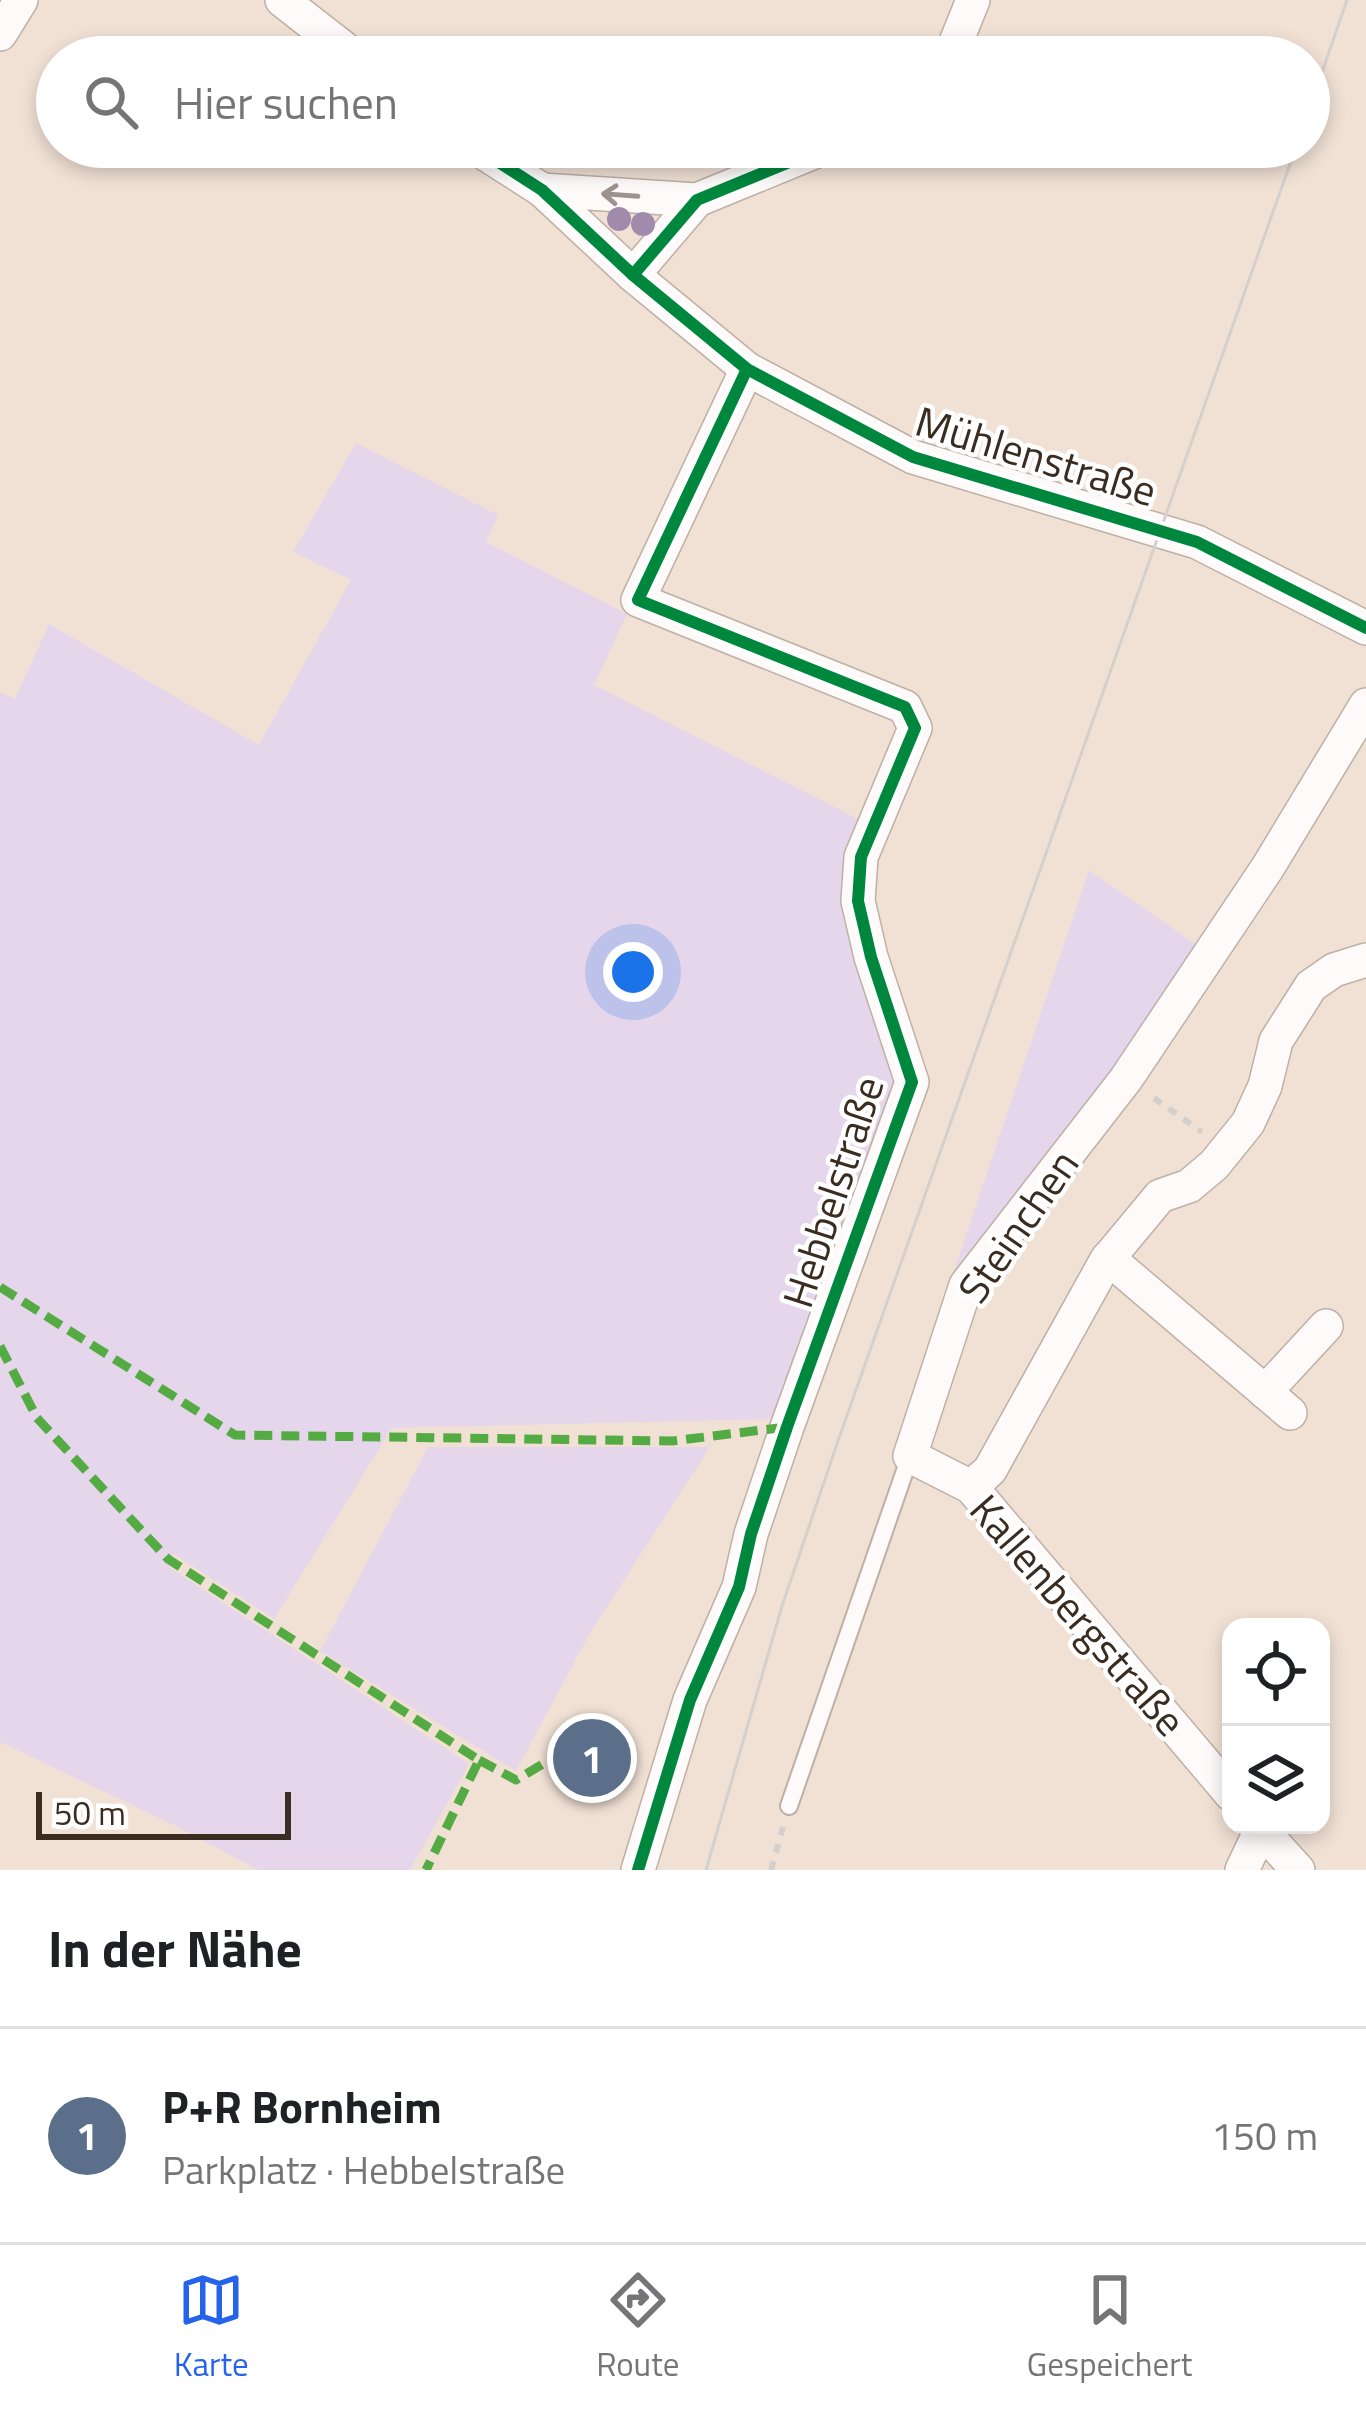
<!DOCTYPE html>
<html lang="de">
<head>
<meta charset="utf-8">
<style>
	:root { --surface:#fff; --page:#f6f6f6; --text:#202124; --muted:#757577; --line:#e0e0e0; --accent:#2563eb }
	body { margin:0; font-family:"Titillium Web",sans-serif; background:var(--page); color:var(--text) }
	.controls { position:absolute; right:36px; bottom:36px; display:grid; overflow:hidden; border-radius:24px; box-shadow:0 6px 18px #0003 }
	.controls button { width:108px; height:108px; display:grid; place-items:center; padding:0; border:0; border-bottom:3px solid var(--line); background:var(--surface); color:var(--text); font:60px sans-serif }
	.scale { position:absolute; left:36px; bottom:30px; width:255px; box-sizing:border-box; padding-left:12px; border:6px solid #3a2c20; border-top:0; font-size:33px; line-height:42px; white-space:nowrap; color:#3a2c20; -webkit-text-stroke:9px #fff; paint-order:stroke }
	.you { position:absolute; left:633px; top:972px; width:42px; height:42px; margin:-30px; border:9px solid #fff; border-radius:50%; background:#1a73e8; box-shadow:0 0 0 18px #1a73e833 }
	.badge { display:grid; place-items:center; width:78px; height:78px; border-radius:50%; background:var(--accent); color:#fff; font-size:39px; font-weight:700 }
	.pin { position:absolute; translate:-50% -50%; border:6px solid #fff; box-shadow:0 3px 12px #0006 }
	.list { margin:0; padding:0; list-style:none }
	h2 { display:flex; justify-content:space-between; align-items:center; height:156px; margin:0; padding:0 48px; font-size:51px }
	h2 small { font-size:39px; font-weight:400; color:var(--muted) }
	.list li { display:grid; grid-template-columns:78px 1fr auto; gap:36px; align-items:center; box-sizing:border-box; height:216px; padding:0 48px; border-top:3px solid var(--line) }
	.list b { display:block; font-size:45px; white-space:nowrap }
	.list p { margin:0; font-size:39px; white-space:nowrap; color:var(--muted) }
	.list em { font-size:39px; font-style:normal; color:var(--muted) }
	.icon { flex:none; width:66px; height:66px; fill:none; stroke:currentColor; stroke-width:2; stroke-linecap:round; stroke-linejoin:round }
	.map { position:relative; flex:none; width:1366px; height:1870px; overflow:hidden }
	.search { position:absolute; background:var(--surface); box-shadow:0 6px 18px #0003; left:36px; right:36px; top:36px; height:132px; display:flex; align-items:center; gap:30px; box-sizing:border-box; padding:0 42px; border-radius:66px; color:var(--muted); font-size:45px }
	.sheet { height:372px; background:var(--surface) }
	nav { display:flex; justify-content:space-around; align-items:center; box-sizing:border-box; height:168px; border-top:3px solid var(--line); background:var(--surface); font-size:33px; color:var(--muted) }
	nav a { display:grid; justify-items:center; gap:6px }
	nav .on { color:var(--accent) }
	.map>svg:first-child { display:block }
</style>
</head>
<body>
<div class="map">
<svg width="1366" height="1870" viewBox="0 0 1366 1870">
	<rect width="100%" height="100%" fill="#f1e1d5"/>
	<g fill="#e5d6eb">
		<path d="M356 443 498 515 486 542 627 614 594 685 864 822 844 885 850 942 897 1092 780 1419 392 1428 274 1619 174 1554 169 1567 469 1764 410 1870H259L172 1824 0 1742V692L15 699 49 624 259 745 351 580 293 552Z"/>
		<path d="M1089 870 1201 948 1110 1081 948 1289Z"/>
		<path d="M428 1447H710L590 1633 516 1771 320 1651Z"/>
	</g>
	<g fill="none" stroke-linecap="round" stroke-linejoin="round">
		<g stroke="#bdb0a5" stroke-width="20">
			<path id="lane" d="M789 1806 910 1456"/>
		</g>
		<g stroke="#bdb0a5" stroke-width="36">
			<g id="street">
				<path d="M282 0 355 57"/>
				<path d="M0 34 21 0"/>
				<path d="M950 57 973 0"/>
				<path d="M475 147 542 190 633 275 747 369 913 457 1197 542 1366 628"/>
				<path d="M542 190 697 200 826 147"/>
				<path d="M633 275 697 200"/>
				<path d="M1108 1258 1290 1413"/>
				<path d="M1265 1392 1326 1326"/>
				<path d="M971 1487 990 1470 1106 1261 1160 1196 1189 1186 1214 1165 1248 1123 1265 1086 1276 1041 1311 986 1334 970 1366 960"/>
				<path d="M1231 1794 971 1487 910 1456 966 1285 1126 1079 1268 867 1366 705"/>
				<path d="M1257 1825 1298 1870"/>
				<path d="M638 1870 690 1700 739 1587 751 1534 787 1427 912 1082 871 957 858 901 861 857 915 728 905 707 638 600 747 369"/>
				<path d="M1242 1870 1261 1830"/>
			</g>
		</g>
		<g stroke="#d4cfcb" stroke-width="6" stroke-dasharray="9 9" stroke-linecap="butt">
			<path d="M1154 1098 1202 1132"/>
			<path d="M771 1870 783 1827"/>
		</g>
		<use href="#lane" stroke="#fdfaf9" stroke-width="16"/>
		<use href="#street" stroke="#fdfaf9" stroke-width="33"/>
		<g stroke="#d5d0cc" stroke-width="3">
			<path d="M1309 110 1347 0"/>
			<path d="M706 1870 782 1606 839 1438 1296 147"/>
		</g>
		<g stroke="#55ab43" stroke-width="9" stroke-dasharray="18 9" stroke-linecap="butt">
			<path d="M0 1287 235 1435 672 1441 787 1427"/>
			<path d="M0 1346 37 1418 168 1559 479 1760 426 1870"/>
			<path d="M479 1760 516 1780 548 1761"/>
		</g>
		<g stroke="#fff" stroke-width="20">
			<g id="cycleway">
				<path d="M475 147 542 190 633 275 747 369 913 457 1197 542 1366 628"/>
				<path d="M633 275 697 200 826 147"/>
				<path d="M638 1870 690 1700 739 1587 751 1534 787 1427 912 1082 871 957 858 901 861 857 915 728 905 707 638 600 747 369"/>
			</g>
		</g>
		<use href="#cycleway" stroke="#00873e" stroke-width="12"/>
	</g>
	<g fill="#a18bad">
		<circle cx="619" cy="219" r="12"/>
		<circle cx="643" cy="224" r="12"/>
	</g>
	<defs><path id="oneway-shaft" d="M-6 0H5M1.5-3L5.5 0L1.5 3" fill="none" stroke-width="1.6" stroke-linecap="round" stroke-linejoin="round" transform="scale(3)"/></defs>
	<use stroke="#9c938c" href="#oneway-shaft" transform="translate(620 195) rotate(-176)"/>
	<g text-anchor="middle" stroke-width="9" stroke-linejoin="round" paint-order="stroke">
		<g font-size="42" fill="#3a2c20" stroke="#fff">
			<text transform="translate(1036 456) rotate(17)" y="15">Mühlenstraße</text>
			<text transform="translate(833 1192) rotate(-72)" y="15">Hebbelstraße</text>
			<text transform="translate(1018 1226) rotate(-55)" y="15">Steinchen</text>
			<text transform="translate(1078 1615) rotate(49)" y="15">Kallenbergstraße</text>
		</g>
	</g>
</svg>
<div class="controls">
<button><svg class="icon" aria-label="locate" viewBox="0 0 24 24"><circle cx="12" cy="12" r="6"/><path d="M12 2v4M12 18v4M2 12h4M18 12h4"/></svg></button>
<button><svg class="icon" aria-label="layers" viewBox="0 0 24 24"><path d="M12 4l9 5-9 5-9-5zM3 14l9 5 9-5"/></svg></button>
</div>
<div class="scale">50 m</div>
<div class="you"></div>
<div class="pin badge" style="left:592px;top:1758px;background:#5c6f8a">1</div>
<div class="search"><svg class="icon" aria-label="search" viewBox="0 0 24 24"><circle cx="10" cy="10" r="6"/><path d="M15 15l6 6"/></svg>Hier suchen</div>
</div>
<section class="sheet">
<h2>In der Nähe<small></small></h2>
<ul class="list">
<li><span class="badge" style="background:#5c6f8a">1</span><div><b>P+R Bornheim</b><p>Parkplatz · Hebbelstraße</p></div><em>150 m</em></li>
</ul>
</section>
<nav>
<a class="on"><svg class="icon" aria-label="map" viewBox="0 0 24 24"><path d="M3 6l6-2 6 2 6-2v14l-6 2-6-2-6 2zM9 4v14M15 6v14"/></svg>Karte</a>
<a><svg class="icon" aria-label="directions" viewBox="0 0 24 24"><path d="M12 3l9 9-9 9-9-9zM9 14v-3h6M13 9l2 2-2 2"/></svg>Route</a>
<a><svg class="icon" aria-label="saved" viewBox="0 0 24 24"><path d="M7 4h10v16l-5-4-5 4z"/></svg>Gespeichert</a>
</nav>
</body>
</html>
